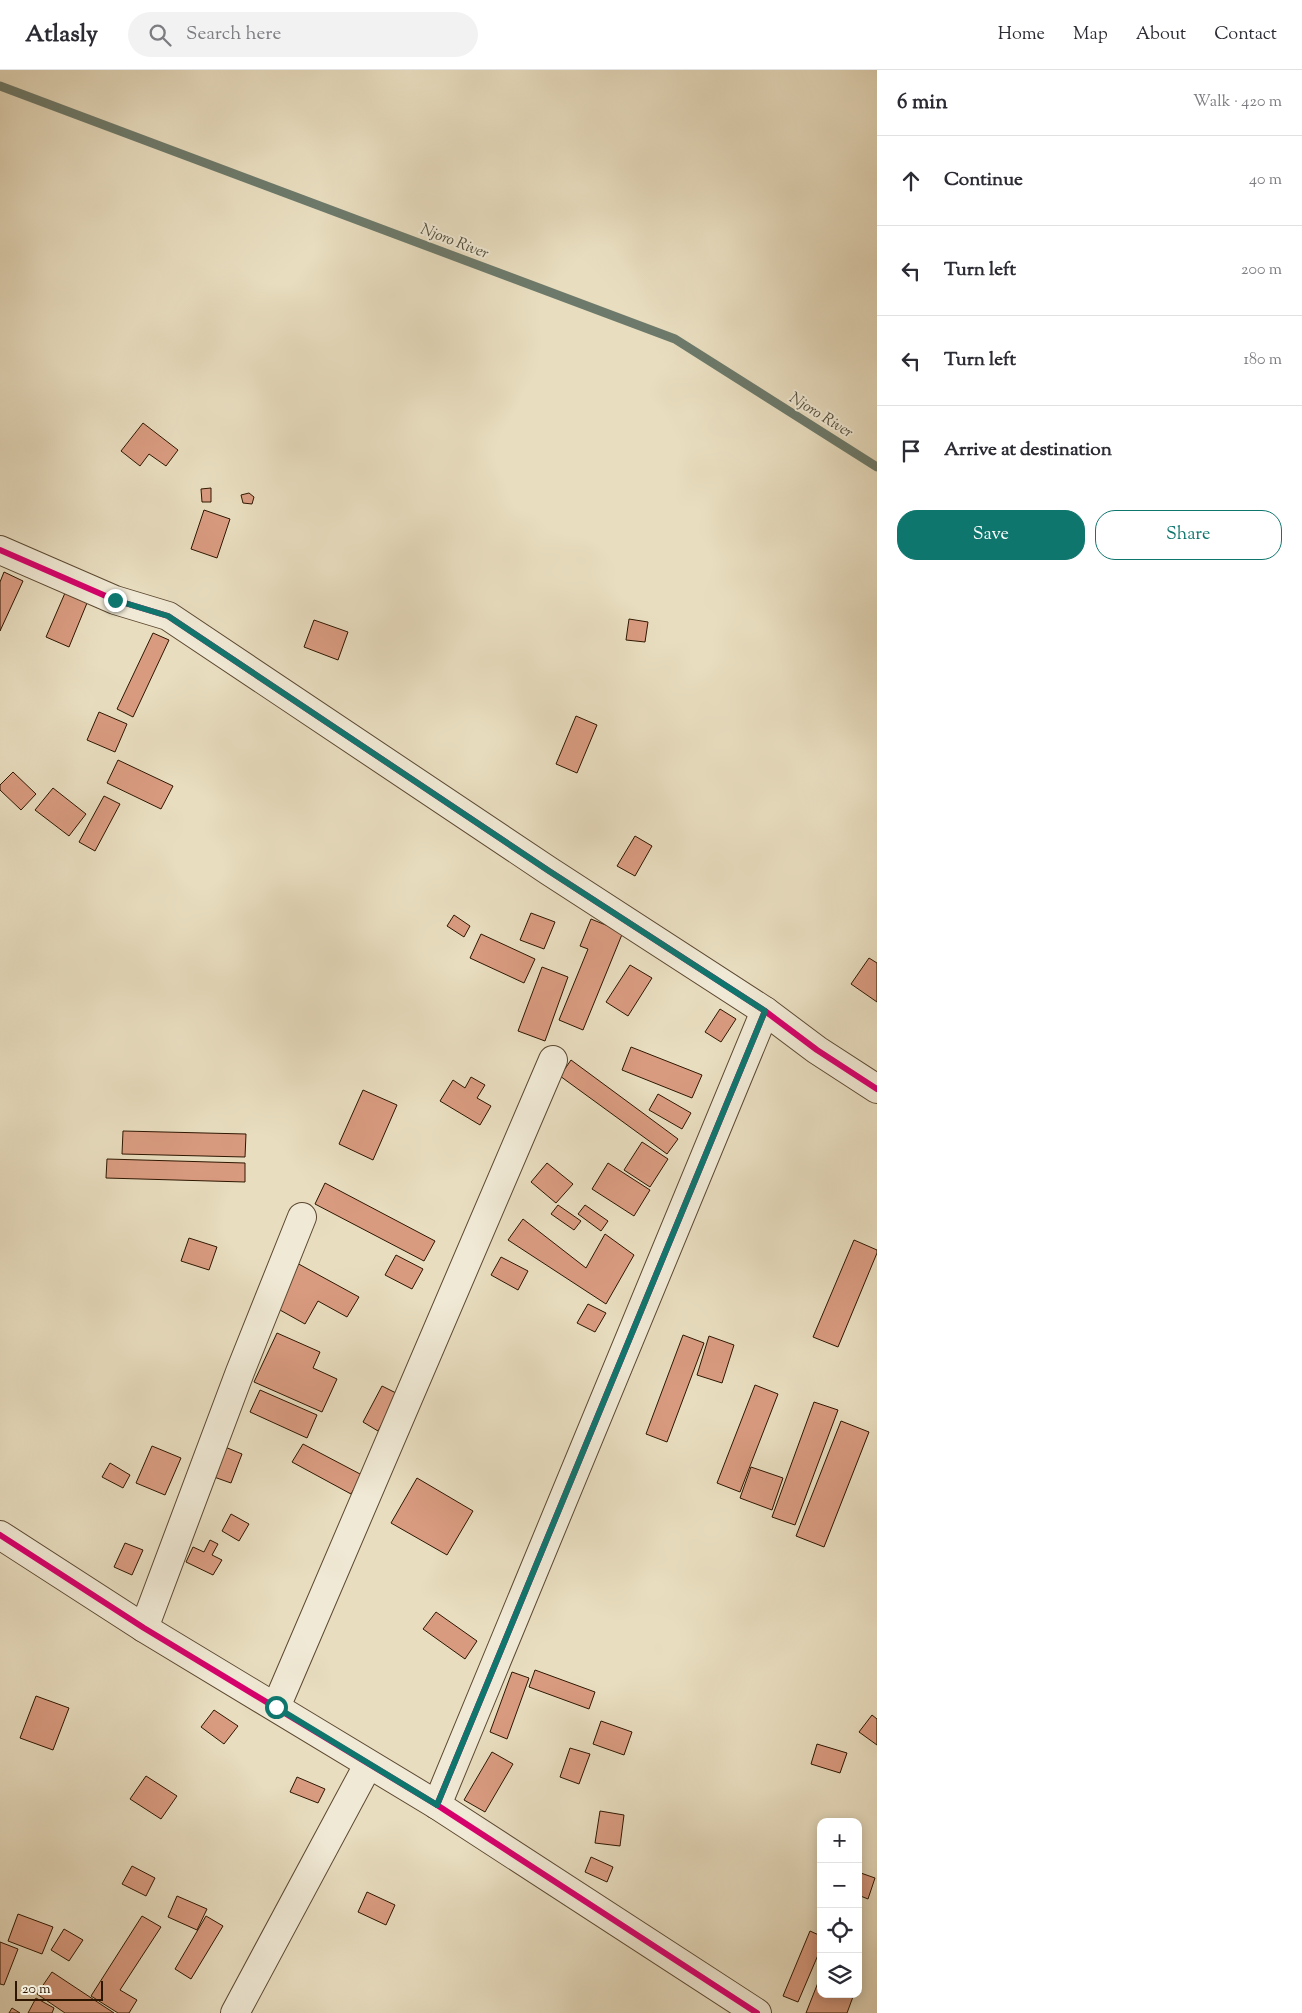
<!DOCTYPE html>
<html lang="en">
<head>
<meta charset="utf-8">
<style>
	:root { --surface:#fff; --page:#f2f2f3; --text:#2b2b33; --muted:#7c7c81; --line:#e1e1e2; --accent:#0f766e }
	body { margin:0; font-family:"Sorts Mill Goudy",serif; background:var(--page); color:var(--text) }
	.controls { position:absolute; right:15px; bottom:15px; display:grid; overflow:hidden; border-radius:10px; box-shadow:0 2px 12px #0003 }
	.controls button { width:45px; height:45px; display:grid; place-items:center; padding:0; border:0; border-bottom:1px solid var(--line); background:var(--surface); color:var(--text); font:25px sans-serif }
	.scale { position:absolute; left:15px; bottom:12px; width:88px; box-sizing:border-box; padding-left:5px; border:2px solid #2e1600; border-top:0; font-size:14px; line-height:18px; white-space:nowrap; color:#2e1600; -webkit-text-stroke:4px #f0e9d5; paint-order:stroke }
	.stop { position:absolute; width:15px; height:15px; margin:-11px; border:4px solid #0f766e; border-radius:50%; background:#fff }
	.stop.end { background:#0f766e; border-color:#fff; box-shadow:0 1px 5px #0008 }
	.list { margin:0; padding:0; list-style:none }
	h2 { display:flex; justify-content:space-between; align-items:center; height:65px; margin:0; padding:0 20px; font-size:21px }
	h2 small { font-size:16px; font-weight:400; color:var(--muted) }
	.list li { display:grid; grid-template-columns:32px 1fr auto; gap:15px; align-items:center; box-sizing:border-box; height:90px; padding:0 20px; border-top:1px solid var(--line) }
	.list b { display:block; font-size:19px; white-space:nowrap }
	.list em { font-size:16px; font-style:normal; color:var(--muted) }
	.actions { display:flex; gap:10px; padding:15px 20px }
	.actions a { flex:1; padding:11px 0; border:1px solid var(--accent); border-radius:20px; text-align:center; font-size:18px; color:var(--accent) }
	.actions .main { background:var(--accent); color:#fff }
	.icon { flex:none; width:28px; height:28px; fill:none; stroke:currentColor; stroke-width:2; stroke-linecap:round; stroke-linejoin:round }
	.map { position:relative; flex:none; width:877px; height:1943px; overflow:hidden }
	header { display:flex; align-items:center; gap:30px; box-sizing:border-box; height:70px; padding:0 25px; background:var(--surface); border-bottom:1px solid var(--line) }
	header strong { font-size:24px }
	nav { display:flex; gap:28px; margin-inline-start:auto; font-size:18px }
	.search { width:350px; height:45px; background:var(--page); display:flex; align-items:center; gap:12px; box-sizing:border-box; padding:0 18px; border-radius:28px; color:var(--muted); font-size:19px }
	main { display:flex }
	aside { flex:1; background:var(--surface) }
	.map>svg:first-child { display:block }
</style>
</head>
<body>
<header>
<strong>Atlasly</strong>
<div class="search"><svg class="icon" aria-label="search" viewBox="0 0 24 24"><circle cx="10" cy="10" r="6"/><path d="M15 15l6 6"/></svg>Search here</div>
<nav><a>Home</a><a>Map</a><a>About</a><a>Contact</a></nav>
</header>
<main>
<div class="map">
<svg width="877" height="1943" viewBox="0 0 877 1943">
	<rect width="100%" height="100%" fill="#e8ddbf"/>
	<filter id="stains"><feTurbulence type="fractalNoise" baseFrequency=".004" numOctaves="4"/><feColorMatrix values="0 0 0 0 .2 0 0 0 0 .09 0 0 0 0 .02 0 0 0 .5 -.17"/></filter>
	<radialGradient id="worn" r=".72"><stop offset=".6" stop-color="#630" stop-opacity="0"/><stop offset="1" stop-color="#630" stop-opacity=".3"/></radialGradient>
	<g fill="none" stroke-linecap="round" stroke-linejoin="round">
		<path stroke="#6d7a6b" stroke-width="9" d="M0 16 675 269 877 397"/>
	</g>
	<g fill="#d99b80" stroke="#2e1600">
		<path d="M143 353 178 380 166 396 149 384 140 396 121 381Z"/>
		<path d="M211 418V432H202L201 419Z"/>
		<path d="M249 423 254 427 252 434 243 433 241 425Z"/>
		<path d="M204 440 230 449 217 488 191 479Z"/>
		<path d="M4 502 23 511 0 561V512Z"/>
		<path d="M65 523 87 533 69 577 46 567Z"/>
		<path d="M629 549 648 552 645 572 626 570Z"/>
		<path d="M314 550 348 562 338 590 304 577Z"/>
		<path d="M153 563 169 570 133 647 117 639Z"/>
		<path d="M99 642 127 654 115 682 87 670Z"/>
		<path d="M576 646 597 655 577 703 556 694Z"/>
		<path d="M118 690 173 716 161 739 107 713Z"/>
		<path d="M13 702 36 724 21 740 0 720V715Z"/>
		<path d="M53 718 86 744 69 766 35 740Z"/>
		<path d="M104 726 120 734 95 781 79 772Z"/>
		<path d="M635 766 652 776 635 806 617 796Z"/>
		<path d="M531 843 555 852 544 879 520 870Z"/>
		<path d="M454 845 470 856 464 867 447 856Z"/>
		<path d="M591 849 623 862 583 960 559 950 588 879 580 876Z"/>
		<path d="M481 864 535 889 524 913 470 888Z"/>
		<path d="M869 888 877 893V932L851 914Z"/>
		<path d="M630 895 652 908 628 946 606 932Z"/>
		<path d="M542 897 568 907 545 971 518 961Z"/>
		<path d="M720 939 736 949 721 972 705 962Z"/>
		<path d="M631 977 702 1005 692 1028 622 1000Z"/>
		<path d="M571 990 678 1069 667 1084 560 1006Z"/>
		<path d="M471 1007 485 1015 477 1028 491 1036 480 1055 440 1031 453 1010 465 1018Z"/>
		<path d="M363 1020 397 1035 373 1090 339 1074Z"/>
		<path d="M658 1024 691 1043 682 1059 649 1040Z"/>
		<path d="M123 1061 246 1064 245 1087 122 1084Z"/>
		<path d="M642 1072 668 1089 650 1117 624 1100Z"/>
		<path d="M107 1089 245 1093V1112L106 1108Z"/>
		<path d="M547 1093 573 1114 556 1133 531 1112Z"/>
		<path d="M608 1093 650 1120 634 1146 592 1119Z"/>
		<path d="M325 1113 435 1171 424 1191 315 1134Z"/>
		<path d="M558 1135 581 1151 574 1160 551 1144Z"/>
		<path d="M585 1135 608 1151 601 1161 578 1144Z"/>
		<path d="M523 1149 586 1198 605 1164 634 1185 606 1234 508 1170Z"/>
		<path d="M189 1168 217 1177 209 1200 181 1191Z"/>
		<path d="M854 1170 877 1180V1183L838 1277 813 1267Z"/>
		<path d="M396 1185 423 1199 412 1219 385 1205Z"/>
		<path d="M501 1187 528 1201 518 1220 491 1205Z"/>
		<path d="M295 1192 359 1227 347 1247 318 1231 305 1254 271 1235Z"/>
		<path d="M588 1234 606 1243 595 1262 577 1253Z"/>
		<path d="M277 1263 320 1282 313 1298 337 1309 322 1342 254 1312Z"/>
		<path d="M683 1265 704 1273 667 1372 646 1364Z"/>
		<path d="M709 1266 734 1275 722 1313 697 1305Z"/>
		<path d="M755 1315 778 1324 740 1422 717 1413Z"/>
		<path d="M382 1316 398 1324 378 1361 363 1352Z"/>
		<path d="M260 1320 317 1345 307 1368 250 1342Z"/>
		<path d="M814 1332 838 1340 795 1455 772 1447Z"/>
		<path d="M841 1351 869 1362 824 1477 796 1466Z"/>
		<path d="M303 1374 362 1405 351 1424 292 1392Z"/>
		<path d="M152 1376 181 1388 165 1425 136 1413Z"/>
		<path d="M225 1377 242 1384 231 1413 214 1407Z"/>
		<path d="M110 1393 130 1405 123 1418 102 1407Z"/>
		<path d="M751 1397 783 1408 772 1440 740 1428Z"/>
		<path d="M417 1408 473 1441 447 1485 391 1453Z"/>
		<path d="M231 1444 249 1454 239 1471 222 1461Z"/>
		<path d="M210 1470 218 1474 212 1485 222 1490 213 1505 186 1492 193 1477 204 1482Z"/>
		<path d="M125 1473 143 1480 132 1505 114 1497Z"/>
		<path d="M436 1542 477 1571 465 1589 423 1559Z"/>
		<path d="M535 1600 595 1622 589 1639 529 1617Z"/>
		<path d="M512 1602 529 1608 507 1669 490 1662Z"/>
		<path d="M36 1626 69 1638 53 1680 20 1668Z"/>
		<path d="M214 1640 238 1656 224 1674 201 1657Z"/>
		<path d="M872 1645 877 1649V1675L859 1662Z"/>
		<path d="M601 1651 632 1662 624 1685 593 1674Z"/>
		<path d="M817 1674 847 1683 840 1703 811 1694Z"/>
		<path d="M570 1678 590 1684 579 1714 560 1707Z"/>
		<path d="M492 1682 513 1694 485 1742 464 1730Z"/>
		<path d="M146 1706 177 1726 161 1749 130 1729Z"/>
		<path d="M297 1707 325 1719 318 1733 290 1722Z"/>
		<path d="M600 1741 624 1745 620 1776 595 1773Z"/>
		<path d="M591 1787 613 1797 607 1812 585 1802Z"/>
		<path d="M132 1796 155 1808 146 1826 122 1814Z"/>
		<path d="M858 1802 875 1808 868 1829 858 1825Z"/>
		<path d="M367 1822 395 1835 386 1855 358 1842Z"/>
		<path d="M177 1826 207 1839 197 1860 168 1847Z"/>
		<path d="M18 1844 53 1857 42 1884 8 1871Z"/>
		<path d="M142 1846 161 1857 120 1920 137 1930 129 1943H118L91 1926Z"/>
		<path d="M206 1846 223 1856 191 1909 175 1899Z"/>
		<path d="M64 1859 83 1870 69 1891 51 1880Z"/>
		<path d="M810 1861 821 1866V1878L798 1932 783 1926Z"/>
		<path d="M0 1872 18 1879 4 1915 0 1914Z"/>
		<path d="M52 1902 114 1943H65L37 1924Z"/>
		<path d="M821 1905V1924H854L847 1943H806Z"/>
		<path d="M36 1928 54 1938 52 1943H28Z"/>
		<path d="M12 1938 20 1943H9Z"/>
	</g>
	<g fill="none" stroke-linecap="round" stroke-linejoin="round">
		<g stroke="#5c4830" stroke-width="30">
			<g id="minor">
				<path d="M0 480 115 530 168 546 549 801 765 941 817 980 877 1019"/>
				<path d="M0 1465 144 1558 437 1735 757 1943"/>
				<path d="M144 1558 240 1302 302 1147"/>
				<path d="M276 1637 553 990"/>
				<path d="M437 1735 765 941"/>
				<path d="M235 1943 368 1695"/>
			</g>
		</g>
		<use href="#minor" stroke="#f0e9d5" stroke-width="28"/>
		<g stroke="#f0e9d5" stroke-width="9">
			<g id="cycleway">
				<path d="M0 480 115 530 168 546 549 801 765 941 817 980 877 1019"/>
				<path d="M0 1465 144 1558 437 1735 757 1943"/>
				<path d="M437 1735 765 941"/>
			</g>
		</g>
		<use href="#cycleway" stroke="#d6006c" stroke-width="6"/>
	</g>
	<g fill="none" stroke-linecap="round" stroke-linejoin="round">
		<path stroke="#0f766e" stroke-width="6" d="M115 530 168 546 549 801 765 941 437 1735 276 1637"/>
	</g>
	<g text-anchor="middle" stroke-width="4" stroke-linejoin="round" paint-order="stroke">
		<g font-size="16" font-style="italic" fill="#53503e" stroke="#f0e9d5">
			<text transform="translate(455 170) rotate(21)" y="6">Njoro River</text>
			<text transform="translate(822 344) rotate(32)" y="6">Njoro River</text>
		</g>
	</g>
	<rect width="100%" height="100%" filter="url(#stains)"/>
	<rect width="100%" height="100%" fill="url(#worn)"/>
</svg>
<div class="controls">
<button>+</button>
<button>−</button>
<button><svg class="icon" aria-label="locate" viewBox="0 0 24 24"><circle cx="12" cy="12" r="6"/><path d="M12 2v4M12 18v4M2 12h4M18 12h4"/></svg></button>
<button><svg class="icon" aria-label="layers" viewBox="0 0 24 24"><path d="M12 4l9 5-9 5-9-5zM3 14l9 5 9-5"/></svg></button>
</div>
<div class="scale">20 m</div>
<div class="stop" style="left:276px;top:1637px"></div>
<div class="stop end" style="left:115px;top:530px"></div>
</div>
<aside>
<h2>6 min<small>Walk · 420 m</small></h2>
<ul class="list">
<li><svg class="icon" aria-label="ahead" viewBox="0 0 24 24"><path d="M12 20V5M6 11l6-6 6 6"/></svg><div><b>Continue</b></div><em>40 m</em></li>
<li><svg class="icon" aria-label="left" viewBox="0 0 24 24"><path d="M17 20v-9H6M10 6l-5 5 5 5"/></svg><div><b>Turn left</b></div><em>200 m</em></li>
<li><svg class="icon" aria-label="left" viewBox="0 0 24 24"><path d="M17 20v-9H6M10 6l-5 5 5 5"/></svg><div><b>Turn left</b></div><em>180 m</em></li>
<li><svg class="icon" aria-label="arrive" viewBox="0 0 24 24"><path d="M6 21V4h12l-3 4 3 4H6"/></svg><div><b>Arrive at destination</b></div></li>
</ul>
<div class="actions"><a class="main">Save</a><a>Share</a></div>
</aside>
</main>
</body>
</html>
